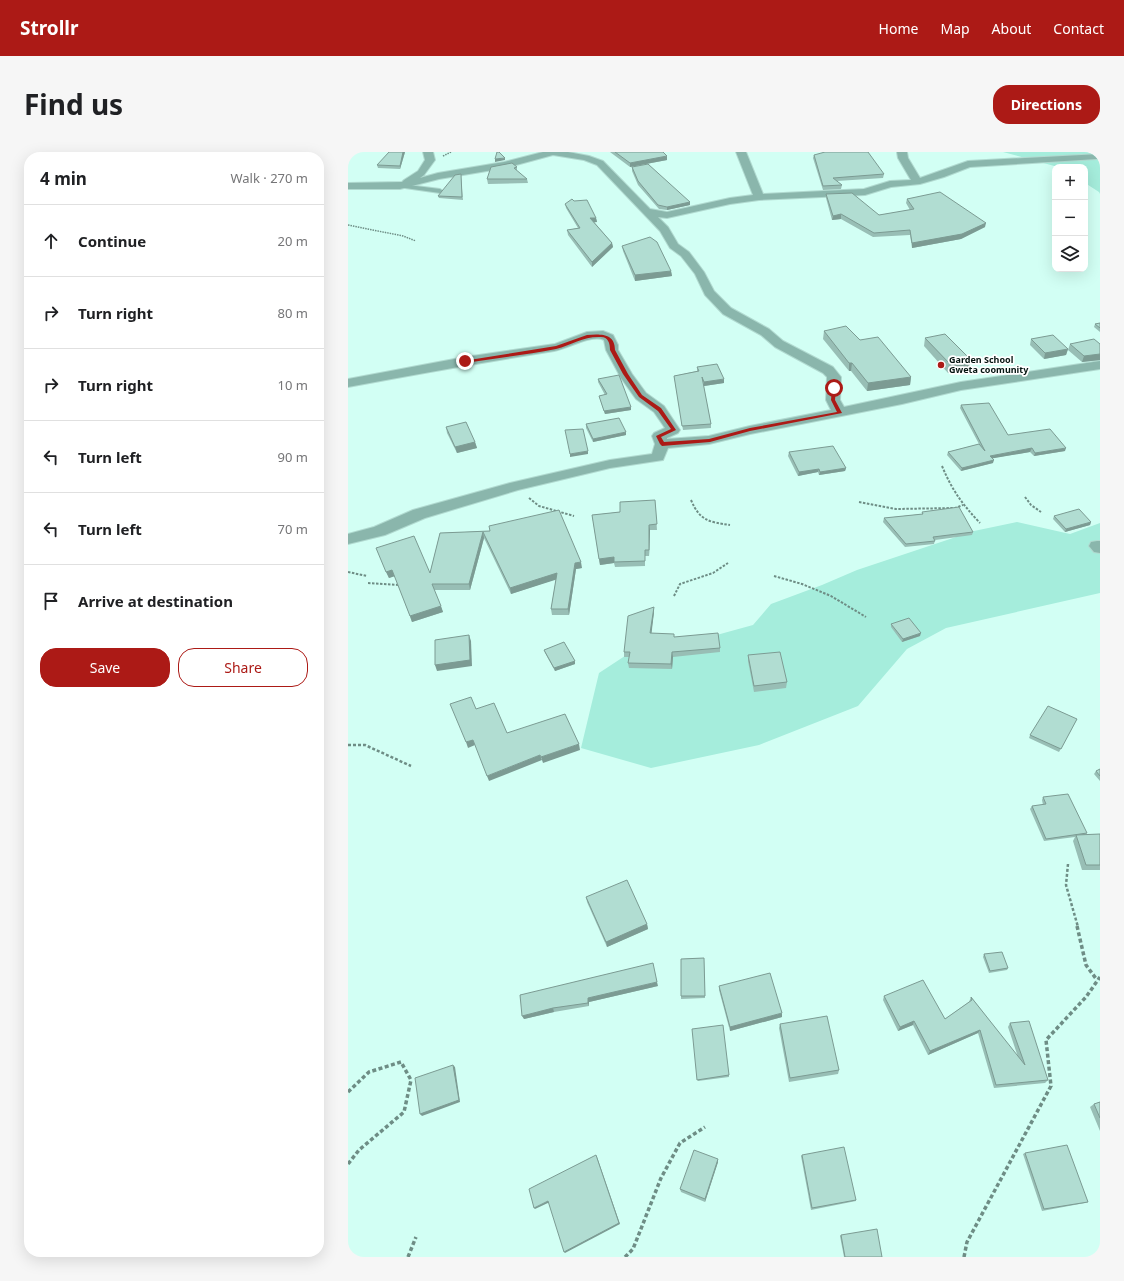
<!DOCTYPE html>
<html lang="en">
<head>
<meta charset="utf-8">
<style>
	:root { --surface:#fff; --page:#f6f6f6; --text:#202124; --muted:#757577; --line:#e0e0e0; --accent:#ac1a16 }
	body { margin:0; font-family:"Noto Sans",sans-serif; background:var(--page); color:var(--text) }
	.controls { position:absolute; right:12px; top:12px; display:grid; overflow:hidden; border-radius:8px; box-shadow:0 4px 16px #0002 }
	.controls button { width:36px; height:36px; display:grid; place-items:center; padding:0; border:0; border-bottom:1px solid var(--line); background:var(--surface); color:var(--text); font:20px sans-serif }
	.stop { position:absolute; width:12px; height:12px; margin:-9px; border:3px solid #ac1a16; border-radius:50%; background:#fff }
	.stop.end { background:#ac1a16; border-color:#fff; box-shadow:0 1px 4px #0008 }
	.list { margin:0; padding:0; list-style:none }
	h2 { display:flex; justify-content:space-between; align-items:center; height:52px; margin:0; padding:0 16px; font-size:17px }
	h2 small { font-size:13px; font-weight:400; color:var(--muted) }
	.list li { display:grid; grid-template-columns:26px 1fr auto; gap:12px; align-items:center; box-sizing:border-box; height:72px; padding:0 16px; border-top:1px solid var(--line) }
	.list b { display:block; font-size:15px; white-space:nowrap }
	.list em { font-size:13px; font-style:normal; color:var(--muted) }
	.actions { display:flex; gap:8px; padding:12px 16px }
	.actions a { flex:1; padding:9px 0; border:1px solid var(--accent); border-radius:16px; text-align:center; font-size:14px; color:var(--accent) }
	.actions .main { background:var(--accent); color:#fff }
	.icon { flex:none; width:22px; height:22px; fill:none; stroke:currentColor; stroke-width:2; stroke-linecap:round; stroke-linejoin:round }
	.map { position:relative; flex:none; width:752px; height:1105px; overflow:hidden; border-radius:16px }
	header { display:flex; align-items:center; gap:24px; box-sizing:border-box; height:56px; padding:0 20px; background:var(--accent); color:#fff }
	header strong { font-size:19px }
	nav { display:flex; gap:22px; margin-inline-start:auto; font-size:14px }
	.intro { display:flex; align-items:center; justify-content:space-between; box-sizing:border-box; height:96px; padding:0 24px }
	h1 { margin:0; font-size:28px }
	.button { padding:10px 18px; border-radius:16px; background:var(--accent); color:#fff; font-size:14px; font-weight:700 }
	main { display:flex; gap:24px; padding:0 24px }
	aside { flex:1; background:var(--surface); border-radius:16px; box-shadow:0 4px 16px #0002 }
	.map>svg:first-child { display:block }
</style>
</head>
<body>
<header>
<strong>Strollr</strong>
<nav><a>Home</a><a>Map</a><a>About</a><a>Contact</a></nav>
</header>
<div class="intro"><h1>Find us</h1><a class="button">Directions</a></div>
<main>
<aside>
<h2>4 min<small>Walk · 270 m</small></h2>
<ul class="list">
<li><svg class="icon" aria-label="ahead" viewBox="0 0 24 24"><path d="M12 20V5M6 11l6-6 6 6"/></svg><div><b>Continue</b></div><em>20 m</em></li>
<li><svg class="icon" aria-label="right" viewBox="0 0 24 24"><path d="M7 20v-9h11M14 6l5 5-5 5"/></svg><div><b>Turn right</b></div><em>80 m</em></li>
<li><svg class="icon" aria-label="right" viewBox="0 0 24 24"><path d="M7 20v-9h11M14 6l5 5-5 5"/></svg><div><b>Turn right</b></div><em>10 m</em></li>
<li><svg class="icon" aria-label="left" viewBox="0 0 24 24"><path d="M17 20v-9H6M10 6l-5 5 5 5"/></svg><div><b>Turn left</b></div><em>90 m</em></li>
<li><svg class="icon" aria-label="left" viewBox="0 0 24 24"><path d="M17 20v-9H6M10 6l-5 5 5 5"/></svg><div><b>Turn left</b></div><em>70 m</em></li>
<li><svg class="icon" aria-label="arrive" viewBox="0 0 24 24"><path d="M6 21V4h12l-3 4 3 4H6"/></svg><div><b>Arrive at destination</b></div></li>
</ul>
<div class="actions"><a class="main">Save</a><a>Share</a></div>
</aside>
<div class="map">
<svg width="752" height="1105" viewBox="0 0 752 1105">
	<rect width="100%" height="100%" fill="#d2fff4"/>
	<g fill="#a5eddc">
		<path d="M655 0H752V42L751 40 737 31V15H710Z"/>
		<path d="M669 370 722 382 752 371V441L598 476 559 497 510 554 411 593 303 616 233 596 251 521 289 496 365 484 405 473 423 452 474 433 509 418 626 379Z"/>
	</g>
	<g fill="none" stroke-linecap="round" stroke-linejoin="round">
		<g stroke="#b1dad0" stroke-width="2">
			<path id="service" d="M52 32 92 37 95 39 92 41 50 35 49 34Z"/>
		</g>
		<g stroke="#b1dad0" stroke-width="2">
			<g id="minor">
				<path d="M75 0H85L87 8 76 23 72 26 90 21 156 10 195 0H220L241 4 255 9 302 57 319 60 382 46 405 43 388 0H398L415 42 516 37 542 29 563 28 550 6 549 0H559L560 6 572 26 620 9 752 2V6L749 7 622 15 596 25 572 32 543 35 517 43 411 48 382 52 319 66 310 65 320 75 330 92 341 100 356 120 366 139 383 156 421 177 435 189 485 215 493 225 492 248 496 255 613 230 752 209V217L613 238 554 252 402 282 361 292 320 296 315 308 262 316 170 338 77 366 37 383 0 392V382L26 375 65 358 162 331 262 308 304 302 307 292 304 284 306 281 317 276 306 260 288 247 273 226 258 198 256 188C243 182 220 197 206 199 137 210 69 222 0 235V227L117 205 207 192 239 180 255 179 265 183 270 193V198L284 222 298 241 316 254 332 278 330 281 319 286V287L361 284 402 274 483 258 478 248 479 225 475 221 427 195 413 183 375 162 357 143 347 122 333 104 322 96 312 79 249 13 236 8 205 3 157 16 91 27 52 37H0V31L54 30 56 28 70 19 77 8Z"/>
				<path d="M749 389H752V401L746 400 741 394 743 390Z"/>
			</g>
		</g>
		<g stroke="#6e8d85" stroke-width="1.5" stroke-dasharray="1.5 1" stroke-linecap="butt">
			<path d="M95 4 103 0"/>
			<path d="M0 73 55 84 68 89"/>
		</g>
		<g stroke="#6e8d85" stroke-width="2" stroke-dasharray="2.5 1.5" stroke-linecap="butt">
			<path d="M594 314C604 338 614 352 632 371"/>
			<path d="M677 345 683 353 693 360"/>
			<path d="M181 346 191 354 226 364"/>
			<path d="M343 348C352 369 361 370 382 373"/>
			<path d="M511 350 548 357 607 356 615 353"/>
			<path d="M0 420 19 424"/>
			<path d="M426 424 454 432 483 444 518 465"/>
			<path d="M20 431 52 433"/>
			<path d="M326 444 332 432 365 421 380 411"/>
		</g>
		<g stroke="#6e8d85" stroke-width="2.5" stroke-dasharray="3 2" stroke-linecap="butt">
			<path d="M0 593H17L63 614"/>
			<path d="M720 712 718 733 730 775"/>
		</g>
		<g stroke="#6e8d85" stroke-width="3.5" stroke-dasharray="4 2.5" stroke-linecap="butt">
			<path d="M729 774 738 813 749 828"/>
			<path d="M0 940 21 920 53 910 63 928 56 960 11 998 0 1012"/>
			<path d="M60 1105 68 1085"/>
			<path d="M277 1105 285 1097 313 1026 332 991 357 975"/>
			<path d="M616 1105 619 1090 703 934 698 888 738 845 752 825"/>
		</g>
		<use href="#service" fill="#8ab6ac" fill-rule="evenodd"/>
		<use href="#minor" fill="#8ab6ac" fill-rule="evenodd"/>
	</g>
	<g fill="#98beb5">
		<path d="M57 0 52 17 30 16 29 13Z"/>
		<path d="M262 0H315L319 8 282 15Z"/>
		<path d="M466 3 536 22 535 26 489 29 494 33 493 37 475 38 465 6Z"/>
		<path d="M169 15V19L179 27 180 31 140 32 139 27Z"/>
		<path d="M284 15 342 50V53L319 58 311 57 290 33 284 19Z"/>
		<path d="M113 25 115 48 91 46 90 44Z"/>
		<path d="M478 42 531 63 562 58 558 51 559 47 637 75 613 87 564 96 562 83 525 85 493 67 484 68 478 46Z"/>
		<path d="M226 49 248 66 249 70H246L264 91 265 95 244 115 220 83 219 78 230 76 218 56 217 52Z"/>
		<path d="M274 94 323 119 324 124 287 129 275 99Z"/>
		<path d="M752 171V180L746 175 747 172Z"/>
		<path d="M476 179 512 188 563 225 562 233 519 239 503 219H501L475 187Z"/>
		<path d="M577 186 621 217 600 221 576 194Z"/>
		<path d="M683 187 720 197 718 203 696 207 682 193Z"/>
		<path d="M722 192H752V208L734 210 720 198Z"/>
		<path d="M349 215 376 231 356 234 355 232 363 272V276L335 278 326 224 349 219Z"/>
		<path d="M250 227 283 255V258L257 262 251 244 257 243 250 230Z"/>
		<path d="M613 253 660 283 717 299 686 304 682 300 644 306 645 311 613 319 599 303 600 300 631 292 612 256Z"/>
		<path d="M238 272 278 283 245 290 238 276Z"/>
		<path d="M98 275 127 290 129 296 109 301 99 281Z"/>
		<path d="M441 300 498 316 497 319 471 323 470 320 450 324 440 304Z"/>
		<path d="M307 348 309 378H302L301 404H297V414L267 415 266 411 252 413 244 363 272 360Z"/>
		<path d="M574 360 625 380 624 383 587 388 586 392 557 395 535 370 536 366 574 362Z"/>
		<path d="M706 364 743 370 742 373 717 380 705 367Z"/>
		<path d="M142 379 234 416 228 417 221 463H204L203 457 208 427 163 442 136 386 122 438H86L95 460 64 470 47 424 41 426 28 396 82 421 92 381Z"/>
		<path d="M306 455V460L303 481 326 485 372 496V500L325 505 324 517 281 516 280 511 281 505H276V500Z"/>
		<path d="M543 472 572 484 554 490 543 475Z"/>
		<path d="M196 498 227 512 207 519 197 501Z"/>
		<path d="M400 503 439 530 438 536 406 540 400 509Z"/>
		<path d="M729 567 711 600 681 586 682 583Z"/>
		<path d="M752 617V629L746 622 748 619Z"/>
		<path d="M695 645 739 681 737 683 752 682V718H734L725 689 727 685 696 689 682 657 684 654 695 653 694 648Z"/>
		<path d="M238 745 299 772 300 777 259 795 239 750Z"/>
		<path d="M636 802 660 816 659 818 641 821 635 805Z"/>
		<path d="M356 806 357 846 333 847V807Z"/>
		<path d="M310 834 241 850V854L206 860 176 867 172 843Z"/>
		<path d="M371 834 434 865 382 879 371 838Z"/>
		<path d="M536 844 597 867 621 850 623 845 670 905 660 875 662 871 700 928 697 931 646 936 630 881 580 903 565 873 550 879 535 848Z"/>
		<path d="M432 872 491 918 490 922 441 930 431 876Z"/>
		<path d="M345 879 381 923V925L350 929Z"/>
		<path d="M752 950V979L742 955 746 952Z"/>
		<path d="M677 1001 740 1050 737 1051 694 1059 675 1002Z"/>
		<path d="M454 1003 508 1048V1049L463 1058 453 1004Z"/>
		<path d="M370 1007V1010L357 1050 333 1040 332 1037Z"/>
		<path d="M493 1083 534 1105H496L492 1084Z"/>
	</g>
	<g fill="#7c9b93">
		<path d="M55 0H57L52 17V14Z"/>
		<path d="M319 4V8L282 15V11Z"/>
		<path d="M157 6V8L147 10V7Z"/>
		<path d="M342 50V53L319 58V55Z"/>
		<path d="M493 62V67L484 68 485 64Z"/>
		<path d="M242 66H248L249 70 242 71Z"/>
		<path d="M638 71 637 75 613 87 564 96V91Z"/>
		<path d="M264 91 265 95 244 115V110Z"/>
		<path d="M323 119 324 124 287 129V123Z"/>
		<path d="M720 197 718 203 696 207 697 201Z"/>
		<path d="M752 202V208L734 210 736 204Z"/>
		<path d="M623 208 621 217 600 221 602 212Z"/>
		<path d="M501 211H504L503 219H501Z"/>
		<path d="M563 225 562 233 519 239 520 231Z"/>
		<path d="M376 227V231L356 234V230Z"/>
		<path d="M283 255V258L257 262 256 259Z"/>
		<path d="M278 280V283L245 290V287Z"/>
		<path d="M127 290 129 296 109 301 107 295Z"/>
		<path d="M684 296 682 300 641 307 642 304Z"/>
		<path d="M718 296 717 299 686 304 687 301Z"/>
		<path d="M240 299V302L222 305V302Z"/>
		<path d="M646 308 645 311 613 319 614 316Z"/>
		<path d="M498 316 497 319 471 323 472 320Z"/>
		<path d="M471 317 470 320 450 324 451 320Z"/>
		<path d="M743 370 742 373 717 380 718 377Z"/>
		<path d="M301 373 302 378 301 404Z"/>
		<path d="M135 380 136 386 122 438 121 432Z"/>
		<path d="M266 405V411L252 413 251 407Z"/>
		<path d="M233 410 234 416 228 417 221 463 220 457 227 411Z"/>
		<path d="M44 418 47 424 41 426 38 420Z"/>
		<path d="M209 421 210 427 163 442 162 436Z"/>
		<path d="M93 454 95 460 64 470 62 464Z"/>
		<path d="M306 455V460L303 486 302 481Z"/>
		<path d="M573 481 572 484 554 490 555 487Z"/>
		<path d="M121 483 123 489 124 514 89 519 87 513Z"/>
		<path d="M324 500 325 505 324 517 323 512Z"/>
		<path d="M227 509V512L207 519 206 516Z"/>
		<path d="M125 588 127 593 120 596 118 590Z"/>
		<path d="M231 592 232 598 195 611 193 605Z"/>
		<path d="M192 603 194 608 141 629 139 624Z"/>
		<path d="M299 772 300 777 259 795 258 790Z"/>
		<path d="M309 830 310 834 241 850V854L240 851V846Z"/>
		<path d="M205 856 206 860 176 867 174 864Z"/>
		<path d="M434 861V865L382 879V875Z"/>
		<path d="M566 869 565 873 550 879 552 875Z"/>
		<path d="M632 878 630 881 580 903 582 899Z"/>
		<path d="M105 913 107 915 112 950 74 964 72 962Z"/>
		<path d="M249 1005 272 1072 217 1101 216 1100Z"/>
		<path d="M370 1007V1010L357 1050V1047Z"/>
		<path d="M200 1049 202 1050 187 1057 186 1056Z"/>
	</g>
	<g fill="#b1ddd2" stroke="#7c9b93">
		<path d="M41 0H55L52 14 29 13Z"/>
		<path d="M149 0H151L157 6 147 7Z"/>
		<path d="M267 0H315L319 4 282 11Z"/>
		<path d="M477 0H520L536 22 485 26 494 33 475 34 466 3Z"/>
		<path d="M164 11 169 15 166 16 179 27H139L143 15Z"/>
		<path d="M300 12 342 50 319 55 310 53 290 29 284 15Z"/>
		<path d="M113 22 114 45 90 44 107 23Z"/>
		<path d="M592 40 638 71 614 82 564 91 562 78 526 81 493 62 485 64 478 42 504 41 531 63 566 57 559 47Z"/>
		<path d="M224 47 226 49 239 48 248 66H242L264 91 244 110 219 78 232 76 217 52Z"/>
		<path d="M302 85 309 90 323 119 287 123 274 94Z"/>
		<path d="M752 171V176L747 172Z"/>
		<path d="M498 174 512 188 530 185 563 225 520 231 504 211H501L476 179Z"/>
		<path d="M597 182 623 208 602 212 577 186Z"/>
		<path d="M705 183 720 197 697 201 683 187Z"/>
		<path d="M746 187 752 192V202L736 204 722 192Z"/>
		<path d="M369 212 376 227 356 230 354 225 363 272 334 274 326 224 351 219 349 215Z"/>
		<path d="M271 223 283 255 256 259 251 244 259 242 250 227Z"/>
		<path d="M641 251 660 283 702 277 718 296 687 301 684 296 642 304 646 308 614 316 600 300 631 292 637 299 613 253Z"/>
		<path d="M271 266 278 280 245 287 238 272Z"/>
		<path d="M118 270 127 290 107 295 98 275Z"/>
		<path d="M235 277 240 299 222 302 217 278Z"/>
		<path d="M485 294 498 316 472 320 471 317 451 320 441 300Z"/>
		<path d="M307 348 309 372 301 373V398H297V409L266 410V405L251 407 244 363 272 360V350Z"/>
		<path d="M611 355 625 380 585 385 587 389 558 392 536 366 575 362 574 360Z"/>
		<path d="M731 357 743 370 718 377 706 364Z"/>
		<path d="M211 358 233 410 227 411 220 457H203L209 421 162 436 135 380 121 432H84L93 454 62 464 44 418 38 420 28 396 66 384 82 421 92 381 142 379 141 374Z"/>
		<path d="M306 455 302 481 326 482V485L370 481 372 496 324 500 323 512 280 511 282 500H276L280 464Z"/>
		<path d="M561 466 573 481 555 487 543 472Z"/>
		<path d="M121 483 122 508 87 513V488Z"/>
		<path d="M216 490 227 509 206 516 196 498Z"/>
		<path d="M432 500 439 530 406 534 400 503Z"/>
		<path d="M123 545 128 557 146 551 159 581 217 562 231 592 193 605 192 603 139 624 125 588 118 590 102 552Z"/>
		<path d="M700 554 729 567 713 597 682 583Z"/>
		<path d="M752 617V624L748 619Z"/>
		<path d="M720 642 739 681 698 687 684 654 698 652 695 645Z"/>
		<path d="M752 682V713H738L728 683Z"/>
		<path d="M279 728 299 772 258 790 238 745Z"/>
		<path d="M654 800 660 816 642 819 636 802Z"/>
		<path d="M356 806 357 844H333V807Z"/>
		<path d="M305 811 309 830 240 846V851L205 856 174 864 172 843Z"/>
		<path d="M422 821 434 861 382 875 371 834Z"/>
		<path d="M575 828 597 867 624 848 623 845 677 913 662 871 681 869 700 928 648 933 632 878 582 899 566 869 552 875 536 844Z"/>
		<path d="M479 864 491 918 442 926 432 872Z"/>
		<path d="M375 873 381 923 349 928 344 877Z"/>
		<path d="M105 913 111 948 72 962 67 926Z"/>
		<path d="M752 950V966L746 952Z"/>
		<path d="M719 993 740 1050 696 1057 677 1001Z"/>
		<path d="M496 995 508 1048 464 1056 454 1003Z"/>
		<path d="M346 998 370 1007 357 1047 332 1037Z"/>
		<path d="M248 1003 271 1071 216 1100 200 1049 186 1056 181 1037Z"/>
		<path d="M529 1077 534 1105H497L493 1083Z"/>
	</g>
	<path fill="#ac1a16" d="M239 183C252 182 267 181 267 198L280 222 294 243 313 256 328 278 313 285 316 290 361 287 402 276 489 260 483 248 484 236 486 235 488 236 487 248 494 261 402 279 362 290 314 294 312 292 308 284 323 277 310 259 291 245 275 222 262 198C262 191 260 185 253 185 236 184 224 193 208 197 178 203 147 206 117 211L115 209 208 194Z"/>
	<circle fill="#ac1a16" stroke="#fff" stroke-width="1.5" cx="593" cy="213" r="4"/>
	<g text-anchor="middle" stroke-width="3.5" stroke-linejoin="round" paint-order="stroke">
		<g font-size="9" font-weight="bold" fill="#051511" stroke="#fff" text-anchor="start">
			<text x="601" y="211">Garden School<tspan x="601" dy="10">Gweta coomunity</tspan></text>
		</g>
	</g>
</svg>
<div class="controls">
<button>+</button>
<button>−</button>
<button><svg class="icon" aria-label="layers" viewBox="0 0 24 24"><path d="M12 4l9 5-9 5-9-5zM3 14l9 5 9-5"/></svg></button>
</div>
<div class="stop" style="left:486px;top:236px"></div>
<div class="stop end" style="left:117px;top:209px"></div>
</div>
</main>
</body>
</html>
